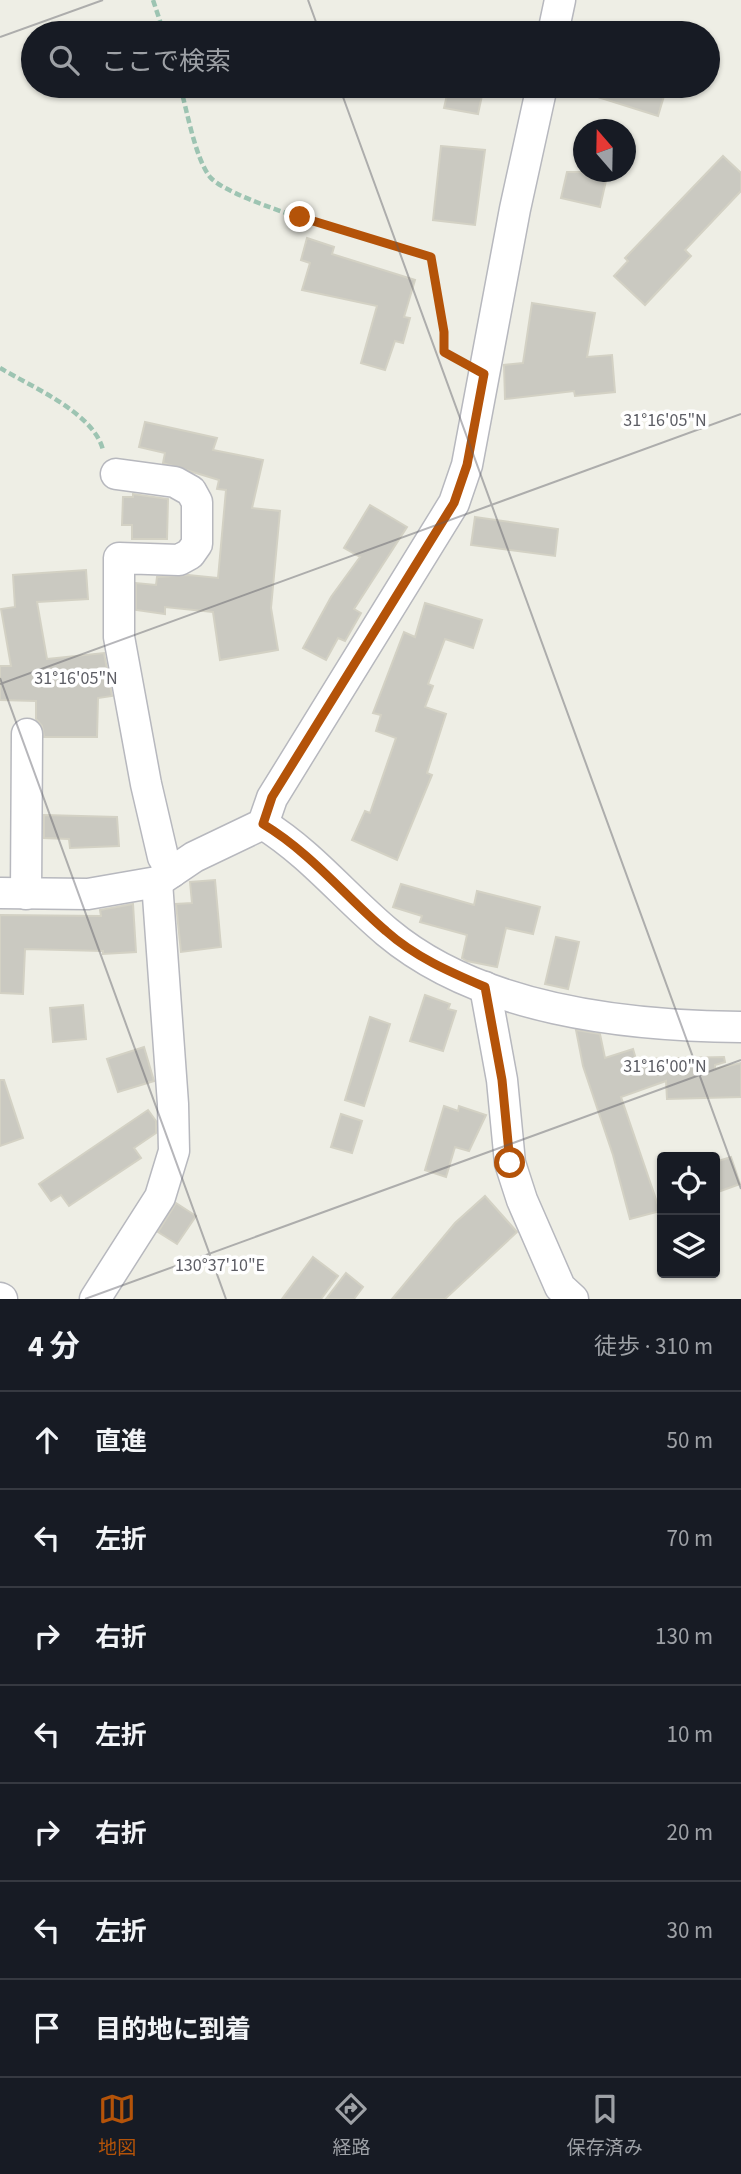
<!DOCTYPE html>
<html lang="ja">
<head>
<meta charset="utf-8">
<style>
	:root { --surface:#171b24; --page:#20242c; --text:#f1f3f6; --muted:#9ea1a6; --line:#363941; --accent:#b45309 }
	body { margin:0; font-family:"Source Sans 3","Noto Sans JP",sans-serif; background:var(--page); color:var(--text) }
	.controls { position:absolute; right:21px; bottom:21px; display:grid; overflow:hidden; border-radius:7px; box-shadow:0 2px 5px #0004 }
	.controls button { width:63px; height:63px; display:grid; place-items:center; padding:0; border:0; border-bottom:2px solid var(--line); background:var(--surface); color:var(--text); font:35px sans-serif }
	.compass { position:absolute; left:573px; top:119px; width:63px; height:63px; border-radius:50%; background:var(--surface); box-shadow:0 2px 5px #0004; rotate:340deg }
	.stop { position:absolute; width:21px; height:21px; margin:-16px; border:5px solid #b45309; border-radius:50%; background:#fff }
	.stop.end { background:#b45309; border-color:#fff; box-shadow:0 2px 7px #0008 }
	.list { margin:0; padding:0; list-style:none }
	h2 { display:flex; justify-content:space-between; align-items:center; height:91px; margin:0; padding:0 28px; font-size:30px }
	h2 small { font-size:23px; font-weight:400; color:var(--muted) }
	.list li { display:grid; grid-template-columns:46px 1fr auto; gap:21px; align-items:center; box-sizing:border-box; height:98px; padding:0 28px; border-top:2px solid var(--line) }
	.list b { display:block; font-size:26px; white-space:nowrap }
	.list em { font-size:23px; font-style:normal; color:var(--muted) }
	.icon { flex:none; width:38px; height:38px; fill:none; stroke:currentColor; stroke-width:2; stroke-linecap:round; stroke-linejoin:round }
	.map { position:relative; flex:none; width:741px; height:1299px; overflow:hidden }
	.search { position:absolute; background:var(--surface); box-shadow:0 2px 5px #0004; left:21px; right:21px; top:21px; height:77px; display:flex; align-items:center; gap:18px; box-sizing:border-box; padding:0 24px; border-radius:38px; color:var(--muted); font-size:26px }
	.sheet { height:777px; background:var(--surface) }
	nav { display:flex; justify-content:space-around; align-items:center; box-sizing:border-box; height:98px; border-top:2px solid var(--line); background:var(--surface); font-size:19px; color:var(--muted) }
	nav a { display:grid; justify-items:center; gap:4px }
	nav .on { color:var(--accent) }
	.map>svg:first-child { display:block }
</style>
</head>
<body>
<div class="map">
<svg width="741" height="1299" viewBox="0 0 741 1299">
	<rect width="100%" height="100%" fill="#eeeee5"/>
	<g fill="#cac9c1" stroke="#d3d1c4" stroke-width="2">
		<path d="M449 86H484L478 114 444 108Z"/>
		<path d="M583 86H667L658 116 582 92Z"/>
		<path d="M441 146 485 150 475 225 433 220Z"/>
		<path d="M723 156 741 173V191L685 250 691 256 645 305 614 276 628 261 625 258Z"/>
		<path d="M567 172H608L600 207 561 198Z"/>
		<path d="M307 238 334 247 332 254 415 280 404 317 410 318 403 343 395 341 385 370 361 363 377 306 302 290 310 263 301 260Z"/>
		<path d="M532 303 595 313 587 357 612 355 615 392 575 396 574 391 505 399 504 365 523 363Z"/>
		<path d="M145 422 217 438 213 450 263 460 252 508 280 511 271 608 278 650 220 660 213 612 165 607V614L136 610V583L156 585 157 577 188 575 218 578 226 490 217 489 219 480 163 463 165 453 139 447Z"/>
		<path d="M133 494 168 499 167 539H132V525H122L123 497H133Z"/>
		<path d="M370 505 407 527 354 609 361 613 345 641 338 638 326 660 303 648 331 597 360 557 344 548Z"/>
		<path d="M475 517 558 529 555 556 471 545Z"/>
		<path d="M86 570 88 599 37 602 47 659 104 653 112 696 98 698 97 737H44L42 726 36 719V701L0 700V666H11L1 609 15 607 13 575Z"/>
		<path d="M425 603 482 620 473 648 445 639 428 684 433 686 425 707 446 714 427 773 432 775 397 860 352 840 365 811 370 813 396 738 376 731 381 715 373 713 404 632 415 637Z"/>
		<path d="M44 815 117 817 119 846 70 848 69 839 44 838Z"/>
		<path d="M215 880 221 947 181 952 176 904 192 903 190 882Z"/>
		<path d="M401 884 474 905 477 891 540 907 533 934 506 928 497 967 467 961 462 958 467 935 420 922 422 916 393 907Z"/>
		<path d="M133 904 136 952 103 954V951L25 949 23 994 0 993V915L101 916 100 910Z"/>
		<path d="M556 937 579 942 568 989 545 984Z"/>
		<path d="M425 995 450 1004 448 1009 456 1011 443 1051 410 1041Z"/>
		<path d="M83 1005 86 1039 53 1042 50 1008Z"/>
		<path d="M370 1017 390 1024 364 1106 345 1100Z"/>
		<path d="M576 1030 600 1034 605 1058 633 1049 636 1059 724 1057 725 1062 715 1065V1069L741 1063V1097L667 1099 666 1081 621 1097 660 1211 630 1219 613 1155 583 1066Z"/>
		<path d="M144 1047 154 1081 118 1092 107 1059Z"/>
		<path d="M0 1080H4L23 1138 0 1146Z"/>
		<path d="M444 1106 458 1111 459 1106 486 1115 469 1151 455 1147 446 1177 425 1170Z"/>
		<path d="M148 1110 156 1121V1133L134 1148 141 1158 69 1206 61 1195 51 1201 39 1184Z"/>
		<path d="M341 1114 362 1121 352 1153 331 1147Z"/>
		<path d="M731 1157 740 1184 715 1193V1162Z"/>
		<path d="M485 1196 517 1232 445 1299H392L455 1223Z"/>
		<path d="M176 1203 196 1216 177 1244 158 1232Z"/>
		<path d="M313 1257 338 1276 321 1299H282Z"/>
		<path d="M346 1273 363 1287 354 1299H326Z"/>
	</g>
	<g fill="none" stroke-linecap="round" stroke-linejoin="round">
		<g stroke="#b7b8be" stroke-width="33">
			<g id="street">
				<path d="M553 33 560 0"/>
				<path d="M116 474 175 482 191 491 197 502V544L190 554 179 560 119 558V637L146 784 163 857 172 872"/>
				<path d="M263 824C311 854 344 896 387 932 480 1010 624 1026 741 1027"/>
				<path d="M0 893 88 894 157 882 194 857 263 824 272 798 454 503 467 465 515 209 542 86"/>
				<path d="M26 894 27 734"/>
				<path d="M485 987 502 1080 510 1163 522 1200 560 1287 573 1299"/>
				<path d="M0 1298 2 1299"/>
				<path d="M95 1299 160 1197 174 1151 173 1104 157 882"/>
			</g>
		</g>
		<g stroke="#9dc4b2" stroke-width="4.5" stroke-dasharray="7 3.5" stroke-linecap="butt">
			<path d="M153 0 164 33"/>
			<path d="M180 86C187 110 195 158 210 177 232 203 391 245 431 257L444 332V352L461 361"/>
			<path d="M0 368C32 387 94 413 103 450"/>
		</g>
		<use href="#street" stroke="#fff" stroke-width="30"/>
	</g>
	<g fill="none" stroke-linecap="round" stroke-linejoin="round">
		<path stroke="#b45309" stroke-width="9" d="M300 217 431 257 444 332V352L484 374 467 465 454 503 272 797 263 824C311 853 344 895 386 931 415 957 450 972 485 987L502 1080 510 1163"/>
	</g>
	<path fill="none" stroke="#5d5e65" stroke-width="2" stroke-opacity="0.45" d="M308 0 320 33M0 37 103 0M339 86 741 1189M0 678 226 1299M0 684 741 414M85 1299 741 1060"/>
	<g font-size="18" text-anchor="middle" fill="#5d5e65" stroke="#fff" stroke-width="7" stroke-linejoin="round" paint-order="stroke">
		<text x="665" y="426">31°16'05"N</text>
		<text x="76" y="684">31°16'05"N</text>
		<text x="665" y="1072">31°16'00"N</text>
		<text x="220" y="1271">130°37'10"E</text>
	</g>
</svg>
<div class="controls">
<button><svg class="icon" aria-label="locate" viewBox="0 0 24 24"><circle cx="12" cy="12" r="6"/><path d="M12 2v4M12 18v4M2 12h4M18 12h4"/></svg></button>
<button><svg class="icon" aria-label="layers" viewBox="0 0 24 24"><path d="M12 4l9 5-9 5-9-5zM3 14l9 5 9-5"/></svg></button>
</div>
<svg class="compass" viewBox="-18 -18 36 36"><path d="M0-13l5 13h-10z" fill="#e53935"/><path d="M0 13l5-13h-10z" fill="#9ea1a6"/></svg>
<div class="stop" style="left:510px;top:1163px"></div>
<div class="stop end" style="left:300px;top:217px"></div>
<div class="search"><svg class="icon" aria-label="search" viewBox="0 0 24 24"><circle cx="10" cy="10" r="6"/><path d="M15 15l6 6"/></svg>ここで検索</div>
</div>
<section class="sheet">
<h2>4 分<small>徒歩 · 310 m</small></h2>
<ul class="list">
<li><svg class="icon" aria-label="ahead" viewBox="0 0 24 24"><path d="M12 20V5M6 11l6-6 6 6"/></svg><div><b>直進</b></div><em>50 m</em></li>
<li><svg class="icon" aria-label="left" viewBox="0 0 24 24"><path d="M17 20v-9H6M10 6l-5 5 5 5"/></svg><div><b>左折</b></div><em>70 m</em></li>
<li><svg class="icon" aria-label="right" viewBox="0 0 24 24"><path d="M7 20v-9h11M14 6l5 5-5 5"/></svg><div><b>右折</b></div><em>130 m</em></li>
<li><svg class="icon" aria-label="left" viewBox="0 0 24 24"><path d="M17 20v-9H6M10 6l-5 5 5 5"/></svg><div><b>左折</b></div><em>10 m</em></li>
<li><svg class="icon" aria-label="right" viewBox="0 0 24 24"><path d="M7 20v-9h11M14 6l5 5-5 5"/></svg><div><b>右折</b></div><em>20 m</em></li>
<li><svg class="icon" aria-label="left" viewBox="0 0 24 24"><path d="M17 20v-9H6M10 6l-5 5 5 5"/></svg><div><b>左折</b></div><em>30 m</em></li>
<li><svg class="icon" aria-label="arrive" viewBox="0 0 24 24"><path d="M6 21V4h12l-3 4 3 4H6"/></svg><div><b>目的地に到着</b></div></li>
</ul>
</section>
<nav>
<a class="on"><svg class="icon" aria-label="map" viewBox="0 0 24 24"><path d="M3 6l6-2 6 2 6-2v14l-6 2-6-2-6 2zM9 4v14M15 6v14"/></svg>地図</a>
<a><svg class="icon" aria-label="directions" viewBox="0 0 24 24"><path d="M12 3l9 9-9 9-9-9zM9 14v-3h6M13 9l2 2-2 2"/></svg>経路</a>
<a><svg class="icon" aria-label="saved" viewBox="0 0 24 24"><path d="M7 4h10v16l-5-4-5 4z"/></svg>保存済み</a>
</nav>
</body>
</html>
